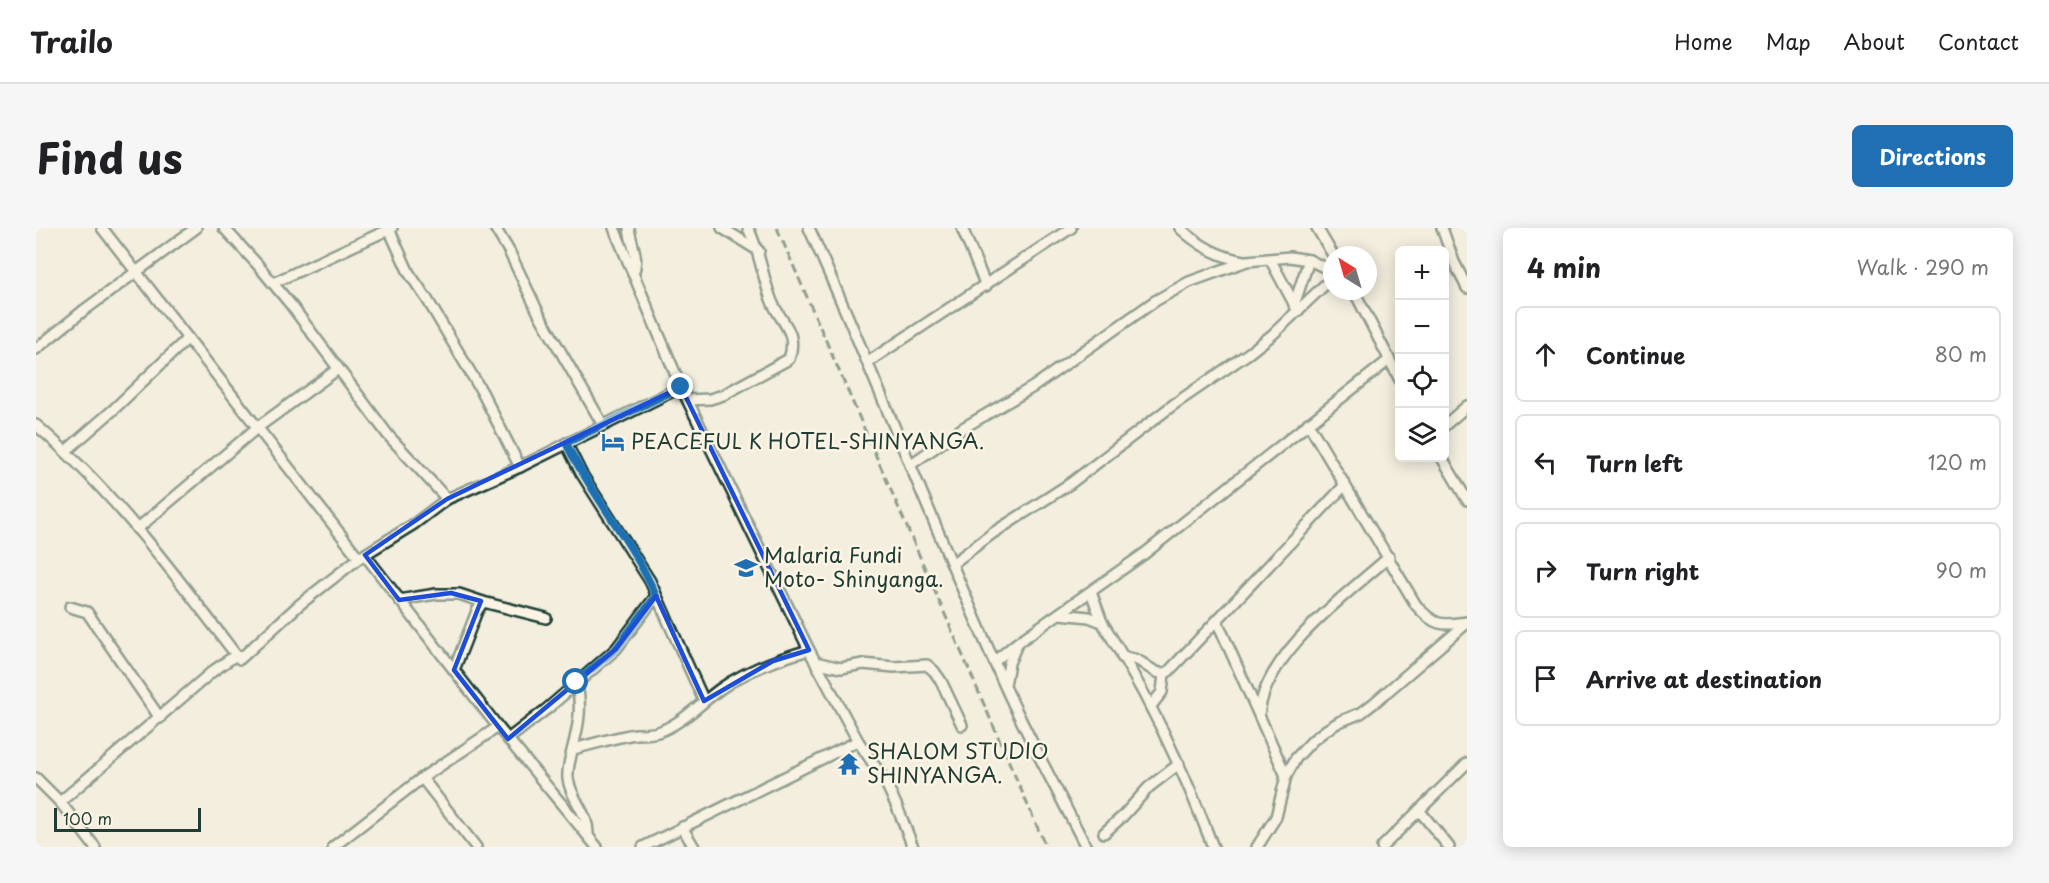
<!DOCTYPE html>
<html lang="en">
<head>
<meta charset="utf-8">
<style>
	:root { --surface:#fff; --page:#f6f6f6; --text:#202124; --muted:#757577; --line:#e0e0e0; --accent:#1f6fb2 }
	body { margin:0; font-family:"Playpen Sans",sans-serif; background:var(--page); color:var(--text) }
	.controls { position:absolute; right:18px; top:18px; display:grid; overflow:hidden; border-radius:9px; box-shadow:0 3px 15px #0003 }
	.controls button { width:54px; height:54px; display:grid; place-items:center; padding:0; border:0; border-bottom:2px solid var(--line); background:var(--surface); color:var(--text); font:30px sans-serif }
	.compass { position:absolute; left:1287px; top:18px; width:54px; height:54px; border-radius:50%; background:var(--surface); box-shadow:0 3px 15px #0003; rotate:323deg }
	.scale { position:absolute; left:18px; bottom:15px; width:147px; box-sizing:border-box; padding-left:6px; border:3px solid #1f3d34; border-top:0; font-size:16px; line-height:21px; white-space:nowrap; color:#1f3d34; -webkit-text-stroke:4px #fcf5e5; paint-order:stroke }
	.stop { position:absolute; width:18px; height:18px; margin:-14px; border:4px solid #1f6fb2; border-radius:50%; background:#fff }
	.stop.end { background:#1f6fb2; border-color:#fff; box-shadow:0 2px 6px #0008 }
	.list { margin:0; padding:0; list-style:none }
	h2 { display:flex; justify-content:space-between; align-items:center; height:78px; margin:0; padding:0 24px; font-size:26px }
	h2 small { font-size:20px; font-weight:400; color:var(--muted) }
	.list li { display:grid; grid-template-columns:39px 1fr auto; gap:18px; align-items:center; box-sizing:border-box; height:96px; margin:0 12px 12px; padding:0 12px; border:2px solid var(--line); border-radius:9px }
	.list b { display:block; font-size:22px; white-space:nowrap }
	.list em { font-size:20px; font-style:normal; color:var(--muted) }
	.icon { flex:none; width:33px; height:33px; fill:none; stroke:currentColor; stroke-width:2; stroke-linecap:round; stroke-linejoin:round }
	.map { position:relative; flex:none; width:1431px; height:619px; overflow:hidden; border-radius:9px }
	header { display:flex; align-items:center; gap:36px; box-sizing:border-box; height:84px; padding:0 30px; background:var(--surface); border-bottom:2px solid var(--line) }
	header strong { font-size:28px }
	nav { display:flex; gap:33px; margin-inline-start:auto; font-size:21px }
	.intro { display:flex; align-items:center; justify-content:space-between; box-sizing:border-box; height:144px; padding:0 36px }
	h1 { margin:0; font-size:42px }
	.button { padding:15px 27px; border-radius:9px; background:var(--accent); color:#fff; font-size:21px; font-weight:700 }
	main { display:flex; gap:36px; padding:0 36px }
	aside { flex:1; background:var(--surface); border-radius:9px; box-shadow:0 3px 15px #0003 }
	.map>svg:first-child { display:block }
</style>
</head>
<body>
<header>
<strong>Trailo</strong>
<nav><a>Home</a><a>Map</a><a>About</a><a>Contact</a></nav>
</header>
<div class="intro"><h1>Find us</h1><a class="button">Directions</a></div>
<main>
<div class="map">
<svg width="1431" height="619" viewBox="0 0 1431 619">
	<rect width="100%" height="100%" fill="#f3eede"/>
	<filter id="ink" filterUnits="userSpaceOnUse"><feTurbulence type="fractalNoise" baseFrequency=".0167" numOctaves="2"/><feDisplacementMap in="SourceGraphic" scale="12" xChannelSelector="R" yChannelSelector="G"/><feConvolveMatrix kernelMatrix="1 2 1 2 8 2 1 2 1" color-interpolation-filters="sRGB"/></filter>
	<g filter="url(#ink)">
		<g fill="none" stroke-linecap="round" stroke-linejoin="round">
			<g stroke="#1f3d34" stroke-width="14">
				<g id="minor">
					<path d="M66 0 323 330"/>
					<path d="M188 0 221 36 255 77 352 207 411 271"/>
					<path d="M459 0 473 23 503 86 567 197"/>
					<path d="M578 0 645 159 773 422 822 513 849 553 862 581 877 619"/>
					<path d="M593 0C595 17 604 29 597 46"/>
					<path d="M686 0 723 23"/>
					<path d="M773 0C841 151 900 305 968 456 993 512 1023 565 1050 619"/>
					<path d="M926 0 950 58"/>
					<path d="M1144 0C1163 18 1183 29 1208 33"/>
					<path d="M1281 0 1297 27"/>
					<path d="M1406 0 1418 34 1431 60"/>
					<path d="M353 1 373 45 391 71 446 164 484 239"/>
					<path d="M1234 31 1262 83"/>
					<path d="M237 55 356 0"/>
					<path d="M1318 63 1364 152"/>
					<path d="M1258 77 1273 32"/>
					<path d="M0 121 47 83 160 0"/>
					<path d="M832 134 1035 0"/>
					<path d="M652 172 674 171 687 167 753 131C763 102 743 94 735 71 726 47 724 24 712 0"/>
					<path d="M1272 195 1380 377C1398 398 1405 398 1431 394"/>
					<path d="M0 197C77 263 139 346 200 427"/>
					<path d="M1408 198 1431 178"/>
					<path d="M530 215 545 245 614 353 668 473"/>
					<path d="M30 223 77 182 152 110"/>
					<path d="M1406 230 1431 272"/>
					<path d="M874 237 927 200 997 159 1119 73 1153 54 1211 33 1254 29 1273 32 1296 43"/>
					<path d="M101 301 222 199 302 141"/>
					<path d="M329 327 462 499 561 619"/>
					<path d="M916 336 957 305 1035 255 1137 177 1213 125 1236 107 1296 50"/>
					<path d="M1055 364 1066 394"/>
					<path d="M363 372 400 366H423L447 374 510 390"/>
					<path d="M34 379 51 384 124 490"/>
					<path d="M1024 386 1053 389 1066 394C1111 465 1147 540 1177 619"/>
					<path d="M1181 393 1250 548"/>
					<path d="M1086 429C1091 430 1096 430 1101 432 1112 437 1121 450 1133 443L1309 257"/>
					<path d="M959 433 981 415 1108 326 1353 132"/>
					<path d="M779 434 805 440 827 436 858 439 891 437 898 443 905 453 926 497"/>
					<path d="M418 442 441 383 447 374"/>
					<path d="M540 454C547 478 542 500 536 523 534 532 531 541 532 551 535 572 553 585 552 607"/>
					<path d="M969 457 973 435 981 416"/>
					<path d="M1115 478 1126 464 1128 446"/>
					<path d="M1223 486C1229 425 1310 367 1353 329"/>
					<path d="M472 511 512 480 580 421 620 368"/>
					<path d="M537 521C558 516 579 509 600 506 610 505 618 507 627 502 648 493 665 475 684 461 711 442 741 431 773 422"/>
					<path d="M0 550 24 574 59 619"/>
					<path d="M386 550 440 619"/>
					<path d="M24 574 177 443 200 427 204 431 263 377 323 330 378 296 411 271 484 239 645 159"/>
					<path d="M1383 582 1413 619"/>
					<path d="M646 599 658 619"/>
					<path d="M1068 605 1087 588 1113 559 1143 536"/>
					<path d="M297 619 386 550 462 499"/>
					<path d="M607 619 822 513"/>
					<path d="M1221 619 1240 589 1250 548 1260 530 1277 512 1290 502 1303 494 1325 485 1338 475 1431 395"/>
					<path d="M1346 619 1431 535"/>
				</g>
			</g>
			<use href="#minor" stroke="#fcf5e5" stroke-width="9"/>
			<path stroke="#1f3d34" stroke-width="3" stroke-dasharray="9 4.5" stroke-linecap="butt" d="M741 0 1010 619"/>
		</g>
	</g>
	<g fill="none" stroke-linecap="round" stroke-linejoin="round" filter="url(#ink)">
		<path stroke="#1f6fb2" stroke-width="8" d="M540 454 580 421 620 368C597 314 556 268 530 215L645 159"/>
	</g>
	<path d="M0 0H1431V619H0ZM645 159 773 422 737 433 668 473 620 368 580 421 472 511 418 442 445 373 415 365 363 372 329 327 411 271Z" fill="#f3eede" fill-opacity=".55" fill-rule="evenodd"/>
	<path fill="none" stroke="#1d4ed8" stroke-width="4.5" stroke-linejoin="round" d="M645 159 773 422 737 433 668 473 620 368 580 421 472 511 418 442 445 373 415 365 363 372 329 327 411 271Z"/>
	<defs>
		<g id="hotel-bare" transform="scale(1.8)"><path d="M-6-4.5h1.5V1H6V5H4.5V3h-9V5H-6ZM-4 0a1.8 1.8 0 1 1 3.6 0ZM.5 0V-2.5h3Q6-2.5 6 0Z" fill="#1f6fb2" stroke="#fcf5e5" stroke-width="2.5" paint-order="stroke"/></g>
		<g id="school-bare" transform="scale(1.8)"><path d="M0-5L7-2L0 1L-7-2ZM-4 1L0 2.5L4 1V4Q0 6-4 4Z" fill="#1f6fb2" stroke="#fcf5e5" stroke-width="2.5" paint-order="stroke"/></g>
		<g id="temple-bare" transform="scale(1.8)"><path d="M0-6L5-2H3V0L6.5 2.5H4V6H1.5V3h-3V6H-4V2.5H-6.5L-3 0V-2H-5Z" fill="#1f6fb2" stroke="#fcf5e5" stroke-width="2.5" paint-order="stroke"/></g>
	</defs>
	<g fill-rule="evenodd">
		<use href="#hotel-bare" x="577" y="214"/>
		<use href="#school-bare" x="710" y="340"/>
		<use href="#temple-bare" x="813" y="536"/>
	</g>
	<g text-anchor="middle" stroke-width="5" stroke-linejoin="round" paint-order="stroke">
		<g font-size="21" fill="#1f3d34" stroke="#fcf5e5" text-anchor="start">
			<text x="595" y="221">PEACEFUL K HOTEL-SHINYANGA.</text>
			<text x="728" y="335">Malaria Fundi<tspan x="728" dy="24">Moto- Shinyanga.</tspan></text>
			<text x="831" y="531">SHALOM STUDIO<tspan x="831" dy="24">SHINYANGA.</tspan></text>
		</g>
	</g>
</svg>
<div class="controls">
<button>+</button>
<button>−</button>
<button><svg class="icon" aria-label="locate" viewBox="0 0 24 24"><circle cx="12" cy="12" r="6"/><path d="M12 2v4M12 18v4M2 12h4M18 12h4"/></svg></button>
<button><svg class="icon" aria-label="layers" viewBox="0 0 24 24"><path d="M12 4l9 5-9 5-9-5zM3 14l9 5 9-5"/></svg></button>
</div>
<svg class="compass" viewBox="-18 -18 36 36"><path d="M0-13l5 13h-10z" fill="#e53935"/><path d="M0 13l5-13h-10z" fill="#757577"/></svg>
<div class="scale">100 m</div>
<div class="stop" style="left:540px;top:454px"></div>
<div class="stop end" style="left:645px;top:159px"></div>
</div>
<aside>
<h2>4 min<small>Walk · 290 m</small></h2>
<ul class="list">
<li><svg class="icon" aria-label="ahead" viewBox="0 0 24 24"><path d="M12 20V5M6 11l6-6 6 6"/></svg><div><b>Continue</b></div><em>80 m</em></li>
<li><svg class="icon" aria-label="left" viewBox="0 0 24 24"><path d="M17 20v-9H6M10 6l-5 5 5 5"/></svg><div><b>Turn left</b></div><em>120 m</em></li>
<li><svg class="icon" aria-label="right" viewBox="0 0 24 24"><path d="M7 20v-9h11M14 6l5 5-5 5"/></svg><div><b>Turn right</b></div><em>90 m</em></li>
<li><svg class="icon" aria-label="arrive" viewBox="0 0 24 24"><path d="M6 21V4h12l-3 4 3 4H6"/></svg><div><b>Arrive at destination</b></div></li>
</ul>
</aside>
</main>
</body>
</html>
